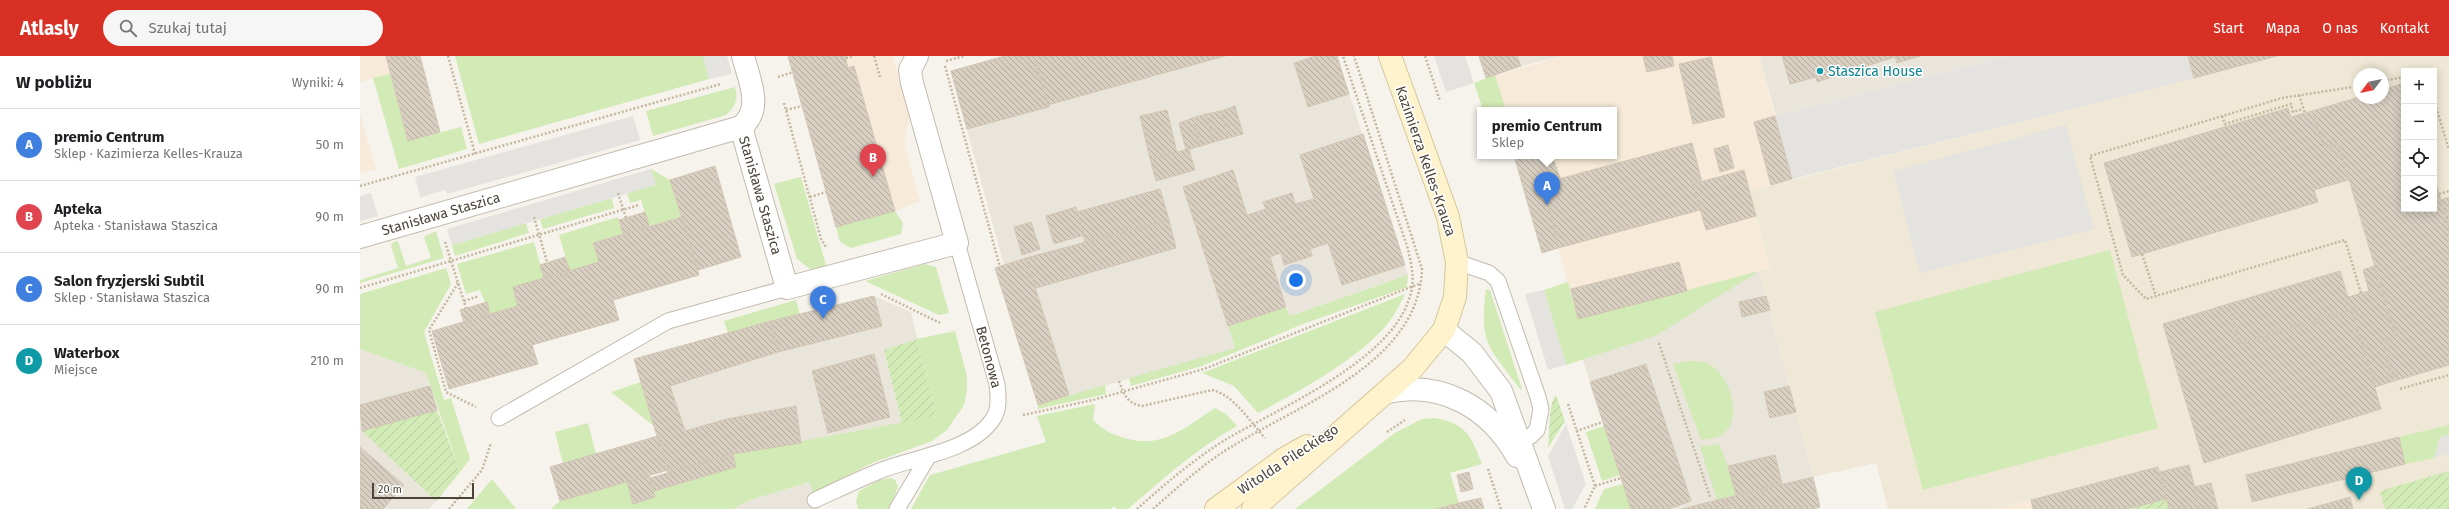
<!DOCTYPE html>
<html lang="pl">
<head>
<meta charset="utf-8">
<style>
	:root { --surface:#fff; --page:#f6f6f6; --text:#202124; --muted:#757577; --line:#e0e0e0; --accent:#d93025 }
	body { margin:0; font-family:"Fira Sans",sans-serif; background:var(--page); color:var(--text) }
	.controls { position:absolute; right:12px; top:12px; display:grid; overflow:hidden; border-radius:0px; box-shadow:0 2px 10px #0003 }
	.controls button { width:36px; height:36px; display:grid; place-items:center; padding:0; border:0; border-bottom:1px solid var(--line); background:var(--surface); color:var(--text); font:20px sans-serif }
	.compass { position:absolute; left:1993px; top:12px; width:36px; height:36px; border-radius:50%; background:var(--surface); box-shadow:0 2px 10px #0003; rotate:238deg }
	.scale { position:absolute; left:12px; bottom:10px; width:102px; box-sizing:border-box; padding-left:4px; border:2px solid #4b4439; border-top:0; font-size:11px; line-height:14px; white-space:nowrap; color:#4b4439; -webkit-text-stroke:3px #fff; paint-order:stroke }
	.you { position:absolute; left:936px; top:224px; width:14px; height:14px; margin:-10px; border:3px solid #fff; border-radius:50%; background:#1a73e8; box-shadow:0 0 0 6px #1a73e833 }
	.badge { display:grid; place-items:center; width:26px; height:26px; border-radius:50%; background:var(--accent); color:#fff; font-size:13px; font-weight:700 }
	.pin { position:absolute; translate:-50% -33px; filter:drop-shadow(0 1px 2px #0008) }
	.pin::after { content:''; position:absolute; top:21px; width:14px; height:12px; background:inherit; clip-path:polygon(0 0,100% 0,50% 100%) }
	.popup { position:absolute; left:1117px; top:51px; width:140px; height:52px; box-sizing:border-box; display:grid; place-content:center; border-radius:0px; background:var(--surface); filter:drop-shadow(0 1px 3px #0005); font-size:13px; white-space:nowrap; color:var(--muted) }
	.popup b { font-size:15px; color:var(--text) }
	.popup::after { content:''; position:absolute; left:50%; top:100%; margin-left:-8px; border:8px solid transparent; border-top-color:var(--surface) }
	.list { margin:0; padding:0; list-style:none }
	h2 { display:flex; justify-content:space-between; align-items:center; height:52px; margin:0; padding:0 16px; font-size:17px }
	h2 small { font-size:13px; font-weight:400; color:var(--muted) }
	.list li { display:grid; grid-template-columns:26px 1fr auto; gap:12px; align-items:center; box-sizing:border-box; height:72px; padding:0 16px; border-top:1px solid var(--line) }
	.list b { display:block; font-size:15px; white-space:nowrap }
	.list p { margin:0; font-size:13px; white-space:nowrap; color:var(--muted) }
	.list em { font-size:13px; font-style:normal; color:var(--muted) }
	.icon { flex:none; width:22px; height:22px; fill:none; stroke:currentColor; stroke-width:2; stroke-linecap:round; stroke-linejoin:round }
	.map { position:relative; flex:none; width:2089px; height:453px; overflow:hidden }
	header { display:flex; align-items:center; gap:24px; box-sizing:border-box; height:56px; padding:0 20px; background:var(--accent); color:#fff }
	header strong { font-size:19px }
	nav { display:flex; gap:22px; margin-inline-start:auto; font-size:14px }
	.search { width:280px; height:36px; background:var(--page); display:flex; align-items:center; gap:10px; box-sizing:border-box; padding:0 14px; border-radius:22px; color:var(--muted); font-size:15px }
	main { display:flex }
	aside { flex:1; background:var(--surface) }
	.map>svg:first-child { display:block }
</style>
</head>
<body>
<header>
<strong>Atlasly</strong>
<div class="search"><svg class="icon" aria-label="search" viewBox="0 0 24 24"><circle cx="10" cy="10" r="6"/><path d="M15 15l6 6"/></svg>Szukaj tutaj</div>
<nav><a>Start</a><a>Mapa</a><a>O nas</a><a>Kontakt</a></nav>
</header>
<main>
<aside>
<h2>W pobliżu<small>Wyniki: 4</small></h2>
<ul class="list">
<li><span class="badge" style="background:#3f7fe0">A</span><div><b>premio Centrum</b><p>Sklep · Kazimierza Kelles-Krauza</p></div><em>50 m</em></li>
<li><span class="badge" style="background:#e0444e">B</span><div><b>Apteka</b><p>Apteka · Stanisława Staszica</p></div><em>90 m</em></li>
<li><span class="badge" style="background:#3f7fe0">C</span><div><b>Salon fryzjerski Subtil</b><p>Sklep · Stanisława Staszica</p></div><em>90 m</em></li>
<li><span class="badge" style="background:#0f9aa8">D</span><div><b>Waterbox</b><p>Miejsce</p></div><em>210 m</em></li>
</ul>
</aside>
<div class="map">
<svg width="2089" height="453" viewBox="0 0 2089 453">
	<defs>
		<pattern id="garden-furrows" width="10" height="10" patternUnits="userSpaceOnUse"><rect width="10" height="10" fill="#d2eab5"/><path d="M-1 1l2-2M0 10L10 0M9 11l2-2" fill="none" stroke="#b6ca9c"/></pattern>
		<pattern id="building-back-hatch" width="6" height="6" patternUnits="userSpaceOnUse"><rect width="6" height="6" fill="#d8cfc1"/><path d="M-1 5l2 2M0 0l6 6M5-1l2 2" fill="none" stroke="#b1aa9e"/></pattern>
	</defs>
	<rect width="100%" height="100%" fill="#f6f3ec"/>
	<g fill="#eae5da">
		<path d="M645 0H977L1048 219 930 260 927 251 868 270 875 292 678 349 635 212 644 209 591 15Z"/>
		<path d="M1157 0H1202L1161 10Z"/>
		<path d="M1399 0H1648L1416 60Z"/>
		<path d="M1399 215 1453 421 1322 453H1310L1331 445 1287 308 1230 326 1210 265Z"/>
		<path d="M514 240 551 256 557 283 524 294 542 367 373 398 294 370 274 303 411 265Z"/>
		<path d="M0 293 66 317 77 354 3 375 76 445 69 453H0Z"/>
		<path d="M451 426 458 453H373L390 444Z"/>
	</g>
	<g fill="#f7ead8">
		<path d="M0 0H26L30 18 0 26Z"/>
		<path d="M485 0H533L550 59 544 87 560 145 535 155 495 11 488 12Z"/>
		<path d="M1202 0H1399L1415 60 1394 66 1411 129 1389 135 1410 212 1218 263 1198 192 1182 197 1169 149 1161 100H1254V54H1146L1135 20Z"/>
		<path d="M0 58 16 113 0 117Z"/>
		<path d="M1671 444 1673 453H1638Z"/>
	</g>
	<path fill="#efe8d6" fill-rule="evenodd" d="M1917 0H2089V453H1673L1671 444 1638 453H1528L1516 407 1453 421 1399 215 1410 212 1389 135ZM2044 15H2074V153H2044ZM1999 18H2023V42H1999Z"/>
	<g fill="#d2eab5">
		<path d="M95 0H343L349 23 119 88Z"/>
		<path d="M30 18 48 85 101 71 107 93 39 113 13 22Z"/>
		<path d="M1135 19 1146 54H1123L1114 27Z"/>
		<path d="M375 31C379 43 375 51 366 59L293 80 286 55Z"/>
		<path d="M291 113 310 124 321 161 289 170 281 144 270 147 267 137 295 129Z"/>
		<path d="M441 121 467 213H450L437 203 414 128Z"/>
		<path d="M252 142 254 152 183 173 180 163Z"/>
		<path d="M535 155 543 167 541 178 491 192 480 186 476 171Z"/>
		<path d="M258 161 263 178 233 187 239 206 210 215 199 179Z"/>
		<path d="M166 167 169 177 95 200 92 189Z"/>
		<path d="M76 175 84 202 0 227V224L38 212 31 190 33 186 37 185 39 188 46 210 71 202 64 181Z"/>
		<path d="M174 186 184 222 158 250 130 259 120 234 106 238 97 208Z"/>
		<path d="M1750 194 1798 372 1563 434 1515 256Z"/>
		<path d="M565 208 576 211 589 257 579 259 505 225Z"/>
		<path d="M86 212 91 228 64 276 84 344 91 342 110 403 100 416 66 317 0 293V238Z"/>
		<path d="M1399 215 1297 279 1206 309 1184 234 1208 226 1218 263Z"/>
		<path d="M1048 219 1047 231 943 268 842 310 771 330 769 322 875 292 868 270 926 251 930 260Z"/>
		<path d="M1126 233 1130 234 1162 333H1160C1129 291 1119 288 1126 233Z"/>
		<path d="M1045 238C1039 250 1033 262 1024 272 992 307 939 335 898 357L874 330 842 317Z"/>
		<path d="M436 244 440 258 368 277 364 265Z"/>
		<path d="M595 275 607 320V334L604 349 587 374 572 385 512 407 453 437 450 426 390 444 373 453H191L200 445 267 426 273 448 295 441 294 435 376 411 373 398 577 360 557 283Z"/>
		<path d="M1328 305C1336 305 1345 305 1352 310 1370 322 1384 363 1362 379 1357 382 1347 383 1341 384L1313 308Z"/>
		<path d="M281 326 294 370 251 336Z"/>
		<path d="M745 329 746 338 678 353V349Z"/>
		<path d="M735 348 733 364C743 374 751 378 765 382 801 394 826 371 855 352L866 358 877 370C837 392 803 423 768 453H757L754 450 751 453H551L570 419 686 386 677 360Z"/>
		<path d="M1075 362C1107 368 1111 380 1122 408L1090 417 1099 447 1077 453H935L1035 377 1062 363Z"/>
		<path d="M228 367 236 398 203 408 195 376Z"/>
		<path d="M2089 369V379L2080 381 2074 402 2045 408 2039 381Z"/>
		<path d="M1244 370 1260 419 1242 425 1226 376Z"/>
		<path d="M1359 388 1368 410 1376 439 1357 444 1340 391Z"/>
		<path d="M531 422 535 424 538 430 530 453H498L496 445 499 435 520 424Z"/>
		<path d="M132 423 156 453H107Z"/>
		<path d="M1263 428 1271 453H1235L1244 433Z"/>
	</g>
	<g fill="url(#garden-furrows)">
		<path d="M557 283 577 360 542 367 524 294Z"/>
		<path d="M1196 339 1205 365 1188 392C1190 378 1188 347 1196 339Z"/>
		<path d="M77 354 100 416 76 445 2 375Z"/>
		<path d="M2089 415V453H2025L2020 435Z"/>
		<path d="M1806 443 1809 453H1767Z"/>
	</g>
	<g fill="#e5e3e0">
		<path d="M343 0H367L372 18 349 23Z"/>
		<path d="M1074 0H1105L1114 27 1086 36Z"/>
		<path d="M1648 0H1828L1834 22 1432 123 1416 60Z"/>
		<path d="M273 60 280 84 87 138 85 134 58 142 60 140 55 121Z"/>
		<path d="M1706 69 1734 173 1560 217 1533 115Z"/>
		<path d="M291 113 296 129 92 189 87 173Z"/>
		<path d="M11 137 18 160 0 165V140Z"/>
		<path d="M1184 234 1206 309 1188 314 1165 238Z"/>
		<path d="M1206 368 1226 428 1212 453H1205L1188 400Z"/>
		<path d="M2089 379V397L2074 402 2080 381Z"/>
	</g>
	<g fill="url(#building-back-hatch)" stroke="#d3c7b4">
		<path d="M26 0H60L80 76 48 85Z"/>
		<path d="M428 0H485L488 12 494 10 535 155 476 171Z"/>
		<path d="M645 0H674L689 51 607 73 591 15Z"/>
		<path d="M674 0H865L688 49Z"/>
		<path d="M956 0H977L989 38 948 51 934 7Z"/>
		<path d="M1119 0H1157L1161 10 1126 22Z"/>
		<path d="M1289 0H1312L1314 10 1287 16 1283 1Z"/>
		<path d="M1422 0H1560L1537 7 1535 1 1457 26 1456 21 1430 28Z"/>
		<path d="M1828 0H1877L1879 10 1834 22Z"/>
		<path d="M1877 0H1917L1879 10Z"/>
		<path d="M1351 1 1365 61 1333 68 1319 8Z"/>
		<path d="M2044 27V153H2074V121L2089 172V309L2034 325 2022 285 2036 281 1978 87 1964 92 1952 55 1999 41 2023 42V34Z"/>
		<path d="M875 50 883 78 868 82 861 55Z"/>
		<path d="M1928 52 1931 61 1952 55 1964 92 1978 87 1988 124 1954 134 1958 146 1772 201 1744 107Z"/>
		<path d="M807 54 817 97 790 103 780 60Z"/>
		<path d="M861 55 868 82 854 86 846 58Z"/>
		<path d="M846 58 854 86 841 90 833 62Z"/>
		<path d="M1415 60 1432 123 1411 129 1394 66Z"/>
		<path d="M833 62 841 90 826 94 819 67Z"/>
		<path d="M1003 78 1045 209 982 229 968 187 950 193 952 200 924 209 921 197 910 201 926 251 868 270 823 131 873 114 887 159 906 153 903 146 932 137 935 148 954 143 940 99Z"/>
		<path d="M1332 87 1342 126 1333 128 1340 154 1198 192 1184 127Z"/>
		<path d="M1368 89 1374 112 1360 116 1354 93Z"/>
		<path d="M829 93 835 114 796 125 790 103Z"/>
		<path d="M1192 100 1200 122 1184 127 1198 192 1182 197 1155 103 1164 100Z"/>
		<path d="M355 110 381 201 338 214 310 124Z"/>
		<path d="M1384 114 1396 160 1346 174 1333 128Z"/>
		<path d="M800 133 809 164 725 186 717 156Z"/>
		<path d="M2089 141V172L2081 144Z"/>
		<path d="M716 151 724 179 694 188 686 160Z"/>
		<path d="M285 156 289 170 263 178 259 164Z"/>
		<path d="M322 161 339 219 253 244 259 264 172 289 178 308 89 333 72 275 158 250 153 231 239 206 233 187Z"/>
		<path d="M809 164 816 192 676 232 666 202Z"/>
		<path d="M671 166 680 193 662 199 654 171Z"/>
		<path d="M205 201 210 215 184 222 180 209Z"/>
		<path d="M666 202 709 339 678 349 635 212Z"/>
		<path d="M1319 206 1327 235 1218 263 1211 233Z"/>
		<path d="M2014 210 2036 281 2022 285 2034 325 2015 331 1992 254 1879 288 1868 248 1980 215 1988 241 2009 235 2003 214Z"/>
		<path d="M514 240 522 270 418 296 411 265Z"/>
		<path d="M1406 240 1410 254 1382 261 1379 246Z"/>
		<path d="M127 246 130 259 104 266 100 254Z"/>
		<path d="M1868 248 1879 288 1992 254 2021 353 1844 407 1803 268Z"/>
		<path d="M411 265 418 296 310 330 325 375 367 363 436 350 441 387 373 398 308 417 274 303Z"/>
		<path d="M514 298 530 361 468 377 452 315Z"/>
		<path d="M1286 308 1331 445 1309 453H1271L1230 326Z"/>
		<path d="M70 330 77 354 2 375 0 349Z"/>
		<path d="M1429 330 1436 356 1410 362 1404 336Z"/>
		<path d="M298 380 308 414 200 445 190 411Z"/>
		<path d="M2039 381 2045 408 1892 446 1886 419Z"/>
		<path d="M0 391 44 429 23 453H0Z"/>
		<path d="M373 398 376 411 294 435 290 422Z"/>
		<path d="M1415 399 1422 428 1376 439 1368 410Z"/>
		<path d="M1829 409 1840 453H1809L1800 416Z"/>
		<path d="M1798 411 1806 443 1767 453H1673L1671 444Z"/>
		<path d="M1109 416 1113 433 1101 436 1097 419Z"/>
		<path d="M289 420 295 441 273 448 267 426Z"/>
		<path d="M1453 421 1460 451 1453 453H1369L1366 442Z"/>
		<path d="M1851 427 1858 453H1840L1834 431Z"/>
		<path d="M1990 441 1993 453H1948Z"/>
		<path d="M1121 442 1124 453H1077L1099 447Z"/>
		<path d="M1366 442 1369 453H1322L1357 444Z"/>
	</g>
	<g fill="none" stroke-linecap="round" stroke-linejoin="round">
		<g stroke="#c2bbae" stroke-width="17">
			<g id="lane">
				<path d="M1097 206 1129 217 1138 225 1178 341 1181 353 1177 374 1171 380 1151 389"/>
				<path d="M139 362 308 265 427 232"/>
				<path d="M455 444C477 434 499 423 522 414 555 401 612 395 633 363 640 353 638 339 637 328L597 187"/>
				<path d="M537 453 568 401"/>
			</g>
		</g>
		<g stroke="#c2bbae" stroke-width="24">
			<g id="street">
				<path id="s1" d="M381 71 427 232 597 187 552 27 550 14 557 0"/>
				<path id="s2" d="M0 181 381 71C404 53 389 24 383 0"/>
				<path d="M1084 274 1112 297 1141 335 1184 453"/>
				<path d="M1027 336C1082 324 1130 352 1157 400"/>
			</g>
		</g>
		<g stroke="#d6c79b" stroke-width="24">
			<g id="secondary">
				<path d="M856 453 924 403 947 390"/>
				<path d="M893 453 1052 313 1084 274 1095 241 1097 206 1088 161 1030 0"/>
			</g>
		</g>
		<g stroke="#c4b79f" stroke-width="2.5" stroke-dasharray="2 2" stroke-linecap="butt">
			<path d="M88 0 115 98"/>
			<path d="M514 0 520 21"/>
			<path d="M1065 0 1080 45"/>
			<path d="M486 2 494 0"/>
			<path d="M586 5 604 0"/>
			<path d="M585 10 640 211"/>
			<path d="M418 21 433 16"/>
			<path d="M2023 25 2044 21"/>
			<path d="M1999 30 1922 42 1730 100 1763 219 1786 243 1985 184 2001 237"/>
			<path d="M1939 39 1945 57"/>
			<path d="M2074 44 2089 94"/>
			<path d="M424 47 461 183 466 191"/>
			<path d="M426 54 442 50"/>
			<path d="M1862 60 1865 68 1931 48 1933 56 1943 53"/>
			<path d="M0 130 361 28"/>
			<path d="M258 137 266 162"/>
			<path d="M2079 138 2089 135"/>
			<path d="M450 141 466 136"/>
			<path d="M174 161 187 206"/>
			<path d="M2086 162 2089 161"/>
			<path d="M85 186 106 252"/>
			<path d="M1782 198 1796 240"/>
			<path d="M98 227 69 274 86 336 116 351"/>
			<path d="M0 232 279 149"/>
			<path d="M521 238 580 267"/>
			<path d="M104 245 119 240"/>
			<path d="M1299 287 1350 441"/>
			<path d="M759 325C764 339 767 347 782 350L852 334C874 339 890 366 905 382"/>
			<path d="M2040 333 2089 319"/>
			<path d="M1208 348 1235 430 1224 453"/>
			<path d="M663 359 733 344 844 313 1061 227"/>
			<path d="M1216 375 1243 366"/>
			<path d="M1027 376 1045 364"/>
			<path d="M1128 413 1141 453"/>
			<path d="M1235 430 1261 422"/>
			<path d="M89 453 122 414 131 387"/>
			<path d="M777 453C805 428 833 404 865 384 919 352 1026 307 1048 246 1056 227 1052 209 1047 190L983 0"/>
			<path d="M793 453C818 431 843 408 871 391 940 348 1059 307 1062 213L994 0"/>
		</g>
		<use href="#lane" stroke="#fff" stroke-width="15"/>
		<use href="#street" stroke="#fff" stroke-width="22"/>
		<use href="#secondary" stroke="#fff3cd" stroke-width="22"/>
	</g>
	<circle fill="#0f9aa8" stroke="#fff" stroke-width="1.5" cx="1460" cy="15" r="4"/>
	<g text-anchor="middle" stroke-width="3" stroke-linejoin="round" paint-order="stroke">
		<g font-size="14" fill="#0d838f" stroke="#fff" text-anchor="start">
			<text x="1468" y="20">Staszica House</text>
		</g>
		<g font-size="14" fill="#4b4439" stroke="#fff">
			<text transform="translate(1066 105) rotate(71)" y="5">Kazimierza Kelles-Krauza</text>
			<text dy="5" stroke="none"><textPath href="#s1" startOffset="71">Stanisława Staszica</textPath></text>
			<text dy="5" stroke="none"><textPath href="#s2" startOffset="84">Stanisława Staszica</textPath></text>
			<text transform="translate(629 301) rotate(75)" y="5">Betonowa</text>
			<text transform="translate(928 403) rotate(-33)" y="5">Witolda Pileckiego</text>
		</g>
	</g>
</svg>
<div class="controls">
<button>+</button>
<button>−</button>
<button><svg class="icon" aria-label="locate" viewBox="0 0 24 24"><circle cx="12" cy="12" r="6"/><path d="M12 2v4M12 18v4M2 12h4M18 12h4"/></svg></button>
<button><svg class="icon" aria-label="layers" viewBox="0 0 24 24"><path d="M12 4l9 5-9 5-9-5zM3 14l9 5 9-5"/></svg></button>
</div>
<svg class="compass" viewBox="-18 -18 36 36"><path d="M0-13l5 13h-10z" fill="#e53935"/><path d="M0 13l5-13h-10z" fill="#757577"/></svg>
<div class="scale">20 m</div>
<div class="you"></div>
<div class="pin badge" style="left:1187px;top:149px;background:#3f7fe0">A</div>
<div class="popup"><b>premio Centrum</b>Sklep</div>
<div class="pin badge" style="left:513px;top:121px;background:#e0444e">B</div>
<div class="pin badge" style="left:463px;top:263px;background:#3f7fe0">C</div>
<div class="pin badge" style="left:1999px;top:444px;background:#0f9aa8">D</div>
</div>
</main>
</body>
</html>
